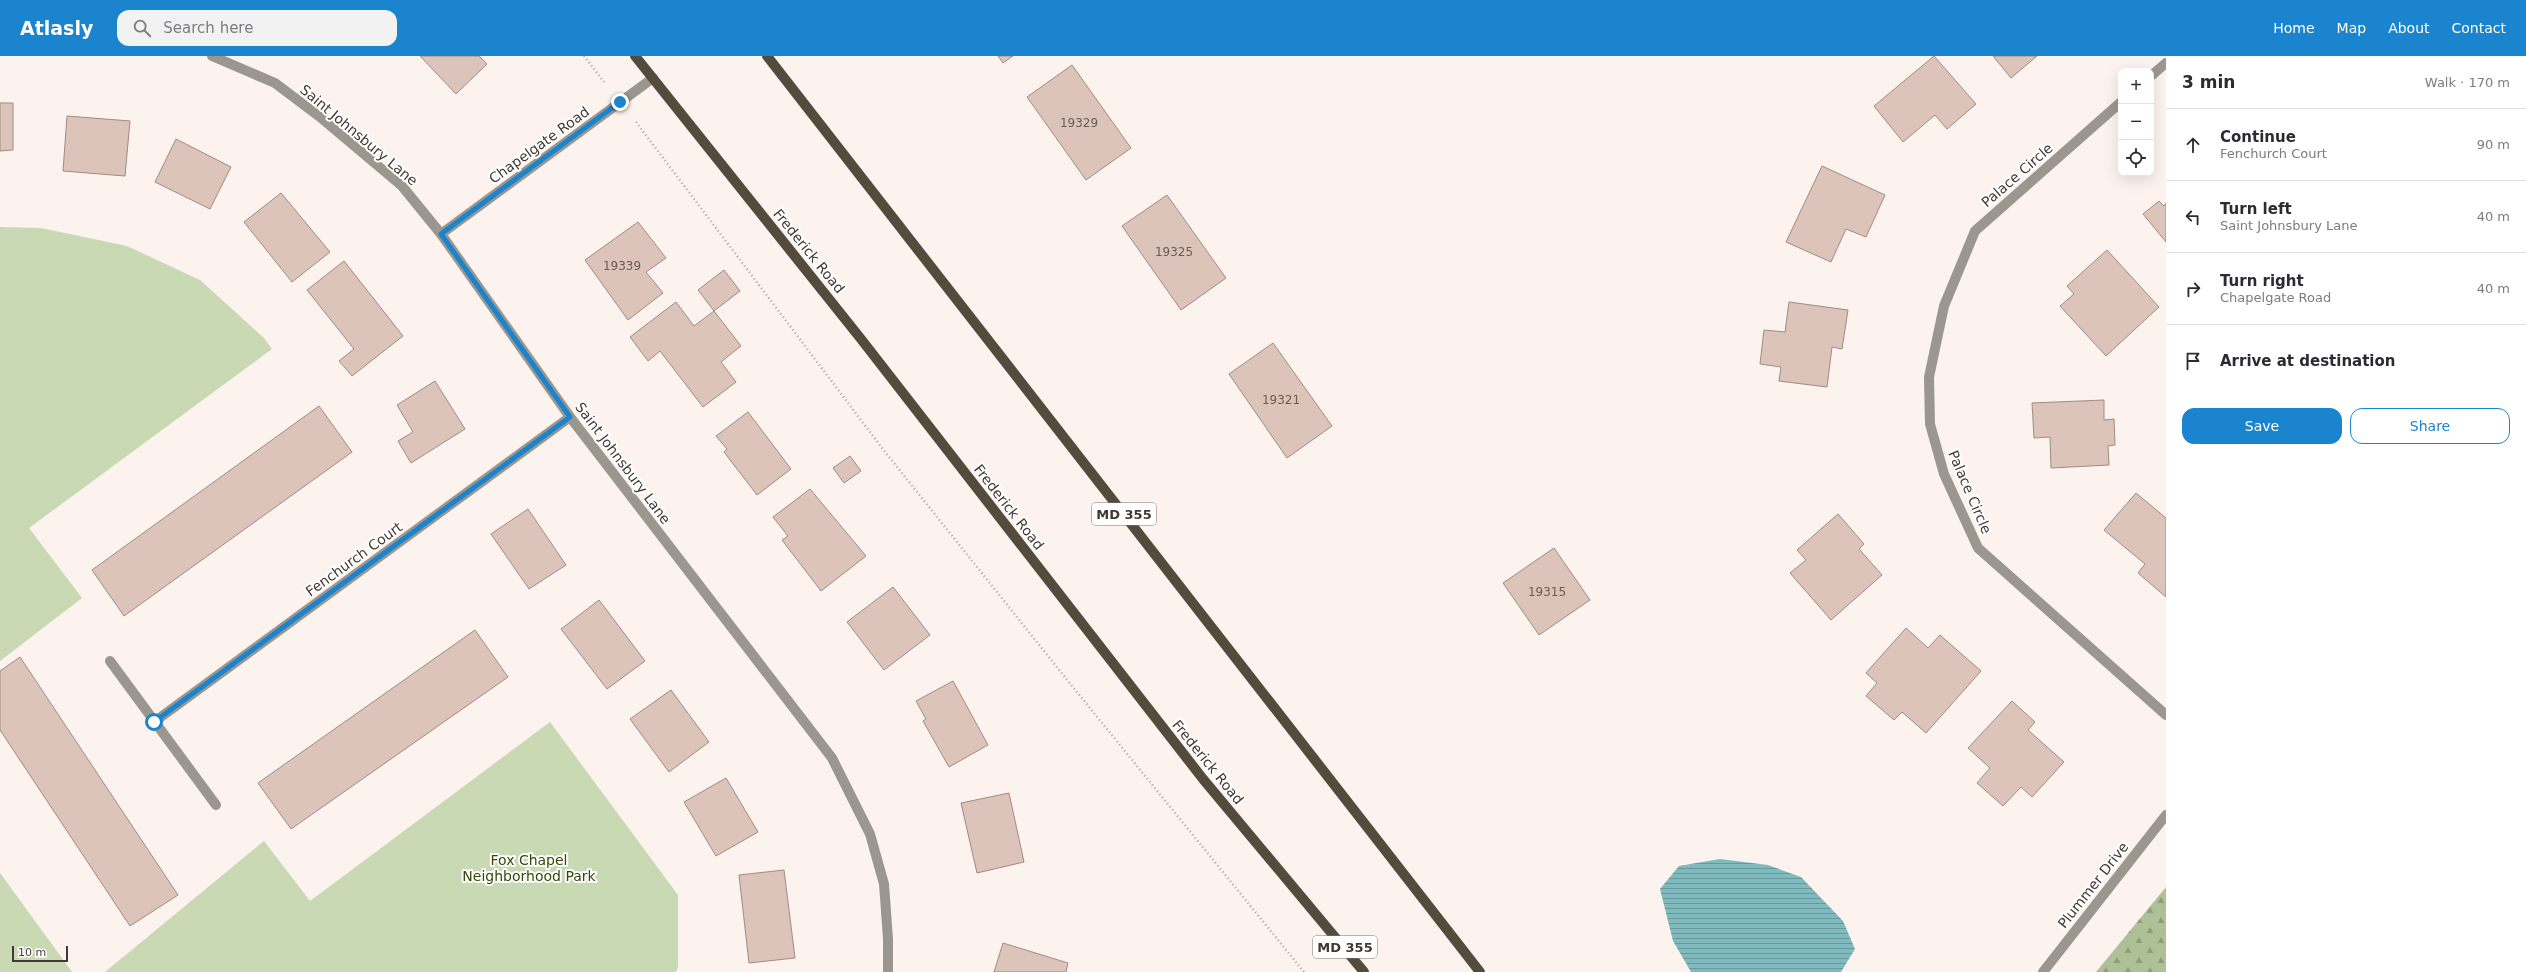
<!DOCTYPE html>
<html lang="en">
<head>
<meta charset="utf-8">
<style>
	:root { --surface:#fff; --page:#f2f2f3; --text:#2b2b33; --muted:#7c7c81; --line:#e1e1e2; --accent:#1b84ce }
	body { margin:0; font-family:"DejaVu Sans",sans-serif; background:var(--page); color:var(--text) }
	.controls { position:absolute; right:12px; top:12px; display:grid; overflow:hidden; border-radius:8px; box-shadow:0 4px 16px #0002 }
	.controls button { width:36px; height:36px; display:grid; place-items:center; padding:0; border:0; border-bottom:1px solid var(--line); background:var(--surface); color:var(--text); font:20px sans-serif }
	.scale { position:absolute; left:12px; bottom:10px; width:56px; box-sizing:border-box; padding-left:4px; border:2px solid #423934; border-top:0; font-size:11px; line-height:14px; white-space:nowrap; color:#423934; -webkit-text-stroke:3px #fff; paint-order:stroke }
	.stop { position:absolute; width:12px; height:12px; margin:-9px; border:3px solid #1b84ce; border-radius:50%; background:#fff }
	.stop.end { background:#1b84ce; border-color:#fff; box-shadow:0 1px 4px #0008 }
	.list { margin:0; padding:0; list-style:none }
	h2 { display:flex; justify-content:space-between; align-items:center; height:52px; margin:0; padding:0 16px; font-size:17px }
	h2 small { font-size:13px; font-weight:400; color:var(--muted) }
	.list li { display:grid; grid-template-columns:26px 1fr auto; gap:12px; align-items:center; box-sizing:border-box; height:72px; padding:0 16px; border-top:1px solid var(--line) }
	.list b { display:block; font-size:15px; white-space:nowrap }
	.list p { margin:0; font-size:13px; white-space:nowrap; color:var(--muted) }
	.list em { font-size:13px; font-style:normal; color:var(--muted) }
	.actions { display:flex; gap:8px; padding:12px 16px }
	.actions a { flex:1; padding:9px 0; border:1px solid var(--accent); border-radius:12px; text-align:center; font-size:14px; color:var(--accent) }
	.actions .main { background:var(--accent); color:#fff }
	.icon { flex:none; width:22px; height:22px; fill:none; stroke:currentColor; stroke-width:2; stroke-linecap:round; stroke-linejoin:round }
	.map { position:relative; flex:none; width:2166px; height:916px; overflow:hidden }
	header { display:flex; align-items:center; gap:24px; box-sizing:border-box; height:56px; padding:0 20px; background:var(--accent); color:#fff }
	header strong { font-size:19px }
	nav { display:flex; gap:22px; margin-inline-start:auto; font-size:14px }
	.search { width:280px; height:36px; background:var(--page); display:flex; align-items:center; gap:10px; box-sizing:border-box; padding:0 14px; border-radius:12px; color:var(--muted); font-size:15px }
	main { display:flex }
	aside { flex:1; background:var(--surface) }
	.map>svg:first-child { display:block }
</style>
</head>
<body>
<header>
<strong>Atlasly</strong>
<div class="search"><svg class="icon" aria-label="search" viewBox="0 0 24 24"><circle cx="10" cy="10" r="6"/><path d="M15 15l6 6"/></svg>Search here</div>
<nav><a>Home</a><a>Map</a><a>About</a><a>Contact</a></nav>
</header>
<main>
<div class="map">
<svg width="2166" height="916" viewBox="0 0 2166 916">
	<defs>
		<pattern id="forest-firs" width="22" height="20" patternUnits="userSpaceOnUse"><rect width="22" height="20" fill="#aec095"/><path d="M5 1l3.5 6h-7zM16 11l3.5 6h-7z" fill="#8f9d7a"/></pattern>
		<pattern id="water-rules" width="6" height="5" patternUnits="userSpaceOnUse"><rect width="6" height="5" fill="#7ebabe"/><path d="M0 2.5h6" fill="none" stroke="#69989b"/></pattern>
	</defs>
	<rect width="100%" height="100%" fill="#fcf2ee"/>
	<g fill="#c9d9b4">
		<path d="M0 171 41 172 127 190 200 224 264 282 272 293 29 472 82 542 0 605Z"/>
		<path d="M550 666 678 839V911L676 916H105L264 785 310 845Z"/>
		<path d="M0 817 72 916H0Z"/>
	</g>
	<path fill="url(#forest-firs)" d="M2166 831V916H2096Z"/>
	<path fill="url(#water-rules)" d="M1720 803 1768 809 1801 821 1843 865 1855 893 1841 916H1691L1673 885 1660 833 1679 810Z"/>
	<g fill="#dcc4ba" stroke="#a18b81">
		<path d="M420 0H479L487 8 456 38Z"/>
		<path d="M998 0H1013L1003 7Z"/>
		<path d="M1934 0 1976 48 1947 73 1935 59 1903 86 1874 50Z"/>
		<path d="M1993 0H2037L2011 22Z"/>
		<path d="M1072 9 1131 92 1086 124 1027 41Z"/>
		<path d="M0 47H13V94L0 95Z"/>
		<path d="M67 60 130 65 125 120 63 115Z"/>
		<path d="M176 83 231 111 210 153 155 126Z"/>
		<path d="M1822 110 1885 139 1866 181 1846 173 1831 206 1786 186Z"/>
		<path d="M281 137 330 196 292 226 244 166Z"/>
		<path d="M1167 139 1226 222 1181 254 1122 170Z"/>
		<path d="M2159 145 2164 150 2166 147V186L2143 158Z"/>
		<path d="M638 166 666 202 646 216 663 237 628 264 585 204Z"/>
		<path d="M2107 194 2159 251 2106 300 2060 250 2074 238 2067 230Z"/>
		<path d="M344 205 403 280 352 320 339 305 354 293 307 234Z"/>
		<path d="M724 214 740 235 714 255 698 234Z"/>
		<path d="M676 246 694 270 714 255 741 290 721 306 736 326 703 351 660 295 648 305 630 281Z"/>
		<path d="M1789 246 1848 254 1842 293 1832 291 1827 331 1779 325 1781 311 1760 308 1764 274 1785 276Z"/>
		<path d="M1273 287 1332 370 1287 402 1229 318Z"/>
		<path d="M435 325 465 373 411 407 398 385 413 376 397 349Z"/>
		<path d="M2104 344V364L2114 363 2115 389 2108 390 2109 409 2051 412 2050 381 2034 382 2032 347Z"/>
		<path d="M319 350 352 396 124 560 92 514Z"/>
		<path d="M748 356 791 413 757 439 724 396 727 393 716 380Z"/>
		<path d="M850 400 861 415 844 427 833 412Z"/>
		<path d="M810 433 866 500 821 535 782 484 788 480 773 461Z"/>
		<path d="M2136 437 2166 462V541L2138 517 2145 508 2104 474Z"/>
		<path d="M528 453 566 509 529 533 491 478Z"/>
		<path d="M1838 458 1864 488 1859 493 1882 519 1831 564 1790 517 1806 504 1797 494Z"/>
		<path d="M1554 492 1590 544 1539 579 1503 527Z"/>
		<path d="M893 531 930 579 884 614 847 566Z"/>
		<path d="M599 544 645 605 607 633 561 573Z"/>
		<path d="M1906 572 1928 592 1940 579 1981 615 1926 677 1902 656 1894 664 1866 640 1877 627 1866 617Z"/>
		<path d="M475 574 508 621 291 773 258 727Z"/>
		<path d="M20 601 178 839 130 870 0 674V615Z"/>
		<path d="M953 625 988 689 949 711 923 665 926 663 916 645Z"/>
		<path d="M671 634 709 686 669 716 630 663Z"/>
		<path d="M2012 645 2035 666 2028 674 2064 706 2032 741 2021 731 2003 750 1977 727 1990 712 1968 692Z"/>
		<path d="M726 722 758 776 716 800 684 746Z"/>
		<path d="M1009 737 1024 806 977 817 961 747Z"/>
		<path d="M784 814 795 902 749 907 739 819Z"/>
		<path d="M1003 887 1068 907 1066 916H994Z"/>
	</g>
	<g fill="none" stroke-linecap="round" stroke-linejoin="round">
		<g stroke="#a99f9b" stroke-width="2.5" stroke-dasharray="1 3" stroke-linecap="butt">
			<path d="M584 0 604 26"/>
			<path d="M636 66 882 392 1068 625 1304 916"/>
		</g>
		<g stroke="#9b968e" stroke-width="10">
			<path d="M212 0 275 27 320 61 402 130 441 178 570 361 832 702 870 778 884 828 888 883V916"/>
			<path d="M2151 20 2166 7"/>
			<path d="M2121 46 1975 175 1944 250 1929 321 1930 368 1944 418 1978 492 2166 659"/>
			<path d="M441 178 653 22"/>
			<path d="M110 605 216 749"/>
			<path d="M154 666 570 361"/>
			<path d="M2043 916 2166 759"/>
		</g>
		<g stroke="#534b3c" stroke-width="10">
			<path d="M635 0 861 283 1203 723 1364 916"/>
			<path d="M767 0 1480 916"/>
		</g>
	</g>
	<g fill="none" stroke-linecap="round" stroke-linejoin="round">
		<path stroke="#1b84ce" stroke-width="5" d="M154 666 570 361 441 178 620 46"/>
	</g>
	<g text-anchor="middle" stroke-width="4" stroke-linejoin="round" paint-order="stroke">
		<g font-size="12" fill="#685c56">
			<text x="1079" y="71">19329</text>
			<text x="1174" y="200">19325</text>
			<text x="622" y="214">19339</text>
			<text x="1281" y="348">19321</text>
			<text x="1547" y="540">19315</text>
		</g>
		<g fill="#fff" stroke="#7b7471" stroke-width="1">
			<rect x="1092" y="447" width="64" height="22" rx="3"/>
			<rect x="1313" y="880" width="64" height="22" rx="3"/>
		</g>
		<g font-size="13" font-weight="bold" fill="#423934">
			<text x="1124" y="463">MD 355</text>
			<text x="1345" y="896">MD 355</text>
		</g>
		<g font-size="14" fill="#423934" stroke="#fff">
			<text transform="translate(359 79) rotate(40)" y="5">Saint Johnsbury Lane</text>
			<text transform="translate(539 89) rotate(-36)" y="5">Chapelgate Road</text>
			<text transform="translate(2017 119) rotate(-41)" y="5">Palace Circle</text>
			<text transform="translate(809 195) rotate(51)" y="5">Frederick Road</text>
			<text transform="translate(623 407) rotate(53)" y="5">Saint Johnsbury Lane</text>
			<text transform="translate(1970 436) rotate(67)" y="5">Palace Circle</text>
			<text transform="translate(1009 451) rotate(52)" y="5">Frederick Road</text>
			<text transform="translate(354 503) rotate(-36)" y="5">Fenchurch Court</text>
			<text transform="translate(1208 706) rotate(51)" y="5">Frederick Road</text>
			<text transform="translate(2093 829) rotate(-52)" y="5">Plummer Drive</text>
		</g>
		<g font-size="14" fill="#344804" stroke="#fff">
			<text x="529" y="809">Fox Chapel<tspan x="529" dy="16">Neighborhood Park</tspan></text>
		</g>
	</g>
</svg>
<div class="controls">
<button>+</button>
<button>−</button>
<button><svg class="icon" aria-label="locate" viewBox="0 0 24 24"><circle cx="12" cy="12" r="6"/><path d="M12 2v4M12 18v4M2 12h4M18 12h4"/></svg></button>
</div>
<div class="scale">10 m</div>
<div class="stop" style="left:154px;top:666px"></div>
<div class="stop end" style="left:620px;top:46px"></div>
</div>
<aside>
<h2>3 min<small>Walk · 170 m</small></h2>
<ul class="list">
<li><svg class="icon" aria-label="ahead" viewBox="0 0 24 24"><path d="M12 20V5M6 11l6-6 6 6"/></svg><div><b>Continue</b><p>Fenchurch Court</p></div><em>90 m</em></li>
<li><svg class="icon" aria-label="left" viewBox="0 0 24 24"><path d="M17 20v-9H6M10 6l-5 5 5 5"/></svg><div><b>Turn left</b><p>Saint Johnsbury Lane</p></div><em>40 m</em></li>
<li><svg class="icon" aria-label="right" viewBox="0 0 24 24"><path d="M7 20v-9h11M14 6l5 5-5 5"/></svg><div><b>Turn right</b><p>Chapelgate Road</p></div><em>40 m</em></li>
<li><svg class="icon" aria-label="arrive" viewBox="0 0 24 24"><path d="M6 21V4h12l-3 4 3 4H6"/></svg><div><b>Arrive at destination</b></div></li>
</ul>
<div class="actions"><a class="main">Save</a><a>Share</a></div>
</aside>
</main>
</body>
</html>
